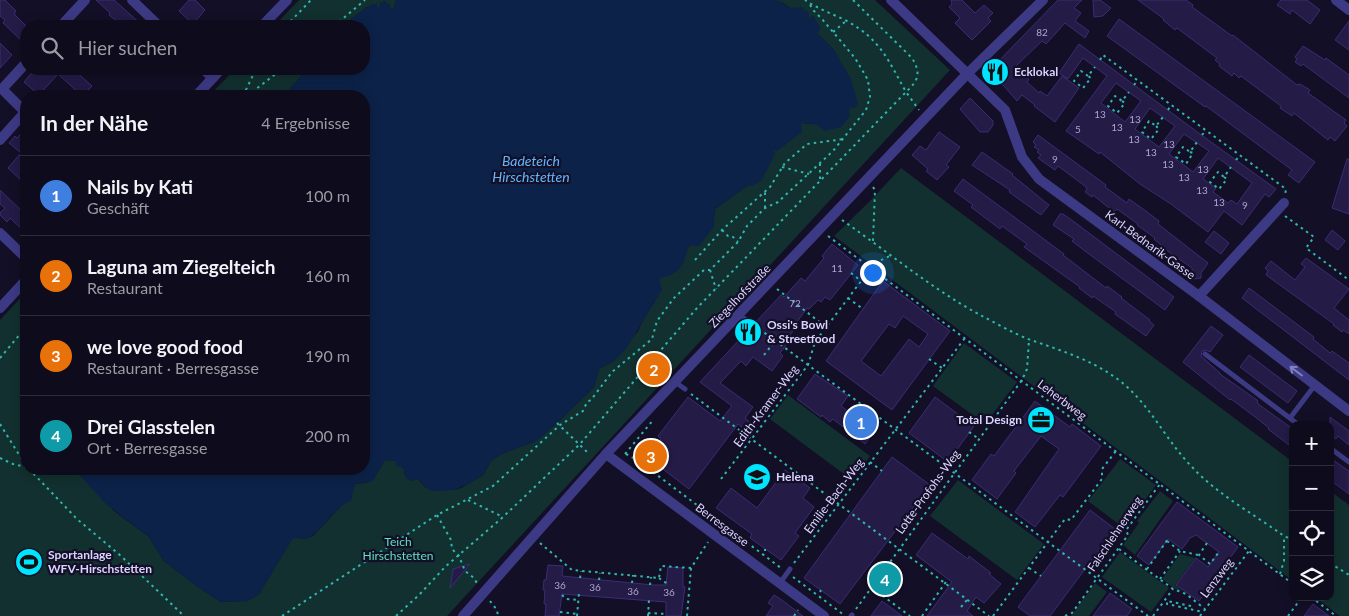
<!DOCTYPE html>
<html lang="de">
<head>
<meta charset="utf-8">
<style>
	:root { --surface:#0e0b1c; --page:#1c1929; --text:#f1f3f6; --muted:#9b9ba3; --line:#2e2b3b; --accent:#b45309 }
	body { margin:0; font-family:Lato,sans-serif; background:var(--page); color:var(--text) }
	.controls { position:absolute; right:15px; bottom:15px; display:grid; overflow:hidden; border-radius:10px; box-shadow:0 2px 12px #0003 }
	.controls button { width:45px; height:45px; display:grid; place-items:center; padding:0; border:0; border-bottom:1px solid var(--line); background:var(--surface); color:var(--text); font:25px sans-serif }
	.you { position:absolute; left:872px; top:272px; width:18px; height:18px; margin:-12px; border:4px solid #fff; border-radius:50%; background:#1a73e8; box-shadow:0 0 0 8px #1a73e833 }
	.badge { display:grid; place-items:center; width:32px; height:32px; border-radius:50%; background:var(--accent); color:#fff; font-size:16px; font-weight:700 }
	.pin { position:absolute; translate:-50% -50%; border:2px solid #fff; box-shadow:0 1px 5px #0006 }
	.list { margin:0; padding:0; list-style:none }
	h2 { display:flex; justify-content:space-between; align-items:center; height:65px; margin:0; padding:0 20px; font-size:21px }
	h2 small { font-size:16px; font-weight:400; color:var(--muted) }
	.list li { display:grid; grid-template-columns:32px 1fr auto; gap:15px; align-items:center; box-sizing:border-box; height:80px; padding:0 20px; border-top:1px solid var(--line) }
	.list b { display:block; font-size:19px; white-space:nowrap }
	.list p { margin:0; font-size:16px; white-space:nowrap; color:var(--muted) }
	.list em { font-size:16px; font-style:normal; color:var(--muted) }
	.icon { flex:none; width:28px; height:28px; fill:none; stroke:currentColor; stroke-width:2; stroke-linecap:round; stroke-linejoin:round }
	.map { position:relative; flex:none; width:1349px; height:616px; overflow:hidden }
	.search { position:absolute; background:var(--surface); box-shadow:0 2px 12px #0003; left:20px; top:20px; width:350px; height:55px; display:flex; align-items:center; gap:12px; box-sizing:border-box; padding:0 18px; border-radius:20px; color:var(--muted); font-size:19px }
	.panel { position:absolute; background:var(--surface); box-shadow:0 2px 12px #0003; left:20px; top:90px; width:350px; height:385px; border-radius:20px }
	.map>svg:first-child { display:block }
</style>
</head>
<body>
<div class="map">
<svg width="1349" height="616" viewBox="0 0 1349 616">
	<rect width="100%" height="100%" fill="#130f26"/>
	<g fill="#12302f">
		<path d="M299 0H396L394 8 390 9 389 4 379 7H367C359 14 350 18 345 26H274Z"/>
		<path d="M773 0H875L950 70 447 616H0V320L26 292V469H76L113 510 149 537 164 561 198 587 221 602 247 601 259 594 293 537 305 539 313 536 343 504 355 484 370 482 373 480 385 460 396 461 404 469C404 478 409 483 418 479L425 487 454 490 461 488 483 475 491 461 501 454 536 441 556 424 594 387 599 369 615 360 638 331 647 312 655 302 658 278 689 246 713 228 715 209 748 185 772 149 801 123 816 124 849 110 850 107 855 108 834 50 818 34 813 16 809 20 781 2Z"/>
		<path d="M235 69H307L284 96H209Z"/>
		<path d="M901 168 1293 462V581L834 236 869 202Z"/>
		<path d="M964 343 1017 382 985 424 933 386Z"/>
		<path d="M788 395 870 456 852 480 770 419Z"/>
		<path d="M1120 459 1156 485 1124 528 1088 501Z"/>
		<path d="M958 480 1044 544 1017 580 930 516Z"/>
		<path d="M1160 491 1173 501 1135 555 1123 545 1139 523 1137 521Z"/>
		<path d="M1330 491 1349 505V616H1340L1315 597H1330Z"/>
		<path d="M1120 552 1169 588 1151 612 1102 577Z"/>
		<path d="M1180 554 1195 558 1175 585 1183 592 1174 588 1162 579Z"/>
		<path d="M1095 583 1107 592 1089 616H1071Z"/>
	</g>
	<path fill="#0c2248" d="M396 0H773L781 2 790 8 801 7 809 13V20L813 16 820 27 818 34 834 50 851 79 858 104 855 108 850 107 849 110 850 116 841 127 825 131 816 124 801 123 802 132 777 151 773 150 775 154 762 180 752 186 748 185 715 209 713 228 699 246H689C683 265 681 275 659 278L662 290 626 349 615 360 599 369 594 387 556 424 536 441 501 454 491 461 483 475 468 484 454 490 432 491 425 487 419 479C403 485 407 474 402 466L397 467 396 461 385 460 373 480 370 482 355 484 351 501C333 507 318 537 305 539 302 539 297 538 293 538L259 594 247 601 221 602 198 587 164 561 149 537 106 504 74 469H364V96H284L307 69H364V26H345L349 20 372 4H377V7H379L380 3 384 1 389 4 391 9 394 8Z"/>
	<g fill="#241b47" stroke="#3b2d73" fill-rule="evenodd">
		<path d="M0 0H5L16 11 14 14 26 26V45L3 23 5 20 0 16Z"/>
		<path d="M96 0H114L143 26H123L109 15 110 13Z"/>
		<path d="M189 0H195L205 10 193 24 179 11Z"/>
		<path d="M951 0H962L975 13 984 5 993 13 988 18 991 21 972 40 955 23 960 18 949 7 952 4Z"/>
		<path d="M1058 0H1082L1074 8 1081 13 1075 21 1089 31 1085 38 1065 23 1046 44 1042 41 1014 68 1029 79 1027 82 1039 93 1040 91 1047 96 1062 76 1079 88 1055 122 1034 106 1035 105 1022 95 1017 101 1003 85 987 73Z"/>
		<path d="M1093 0H1100L1111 8 1103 16 1094 17Z"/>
		<path d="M1138 0H1186L1193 5 1192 7 1232 36 1233 35 1297 85 1300 84 1310 90 1308 93 1346 120 1344 123 1347 126 1335 141 1330 137 1328 140 1294 113 1292 116 1280 108 1281 106 1241 76 1239 78 1234 73 1232 76 1219 66 1220 64 1215 60 1217 58 1177 28 1175 30 1163 20 1164 19Z"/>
		<path d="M1281 0H1307L1320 10 1310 24 1292 10 1290 14 1277 5Z"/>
		<path d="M1119 19 1315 162 1299 183 1288 175 1292 170 1206 106 1205 107 1107 36Z"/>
		<path d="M1349 21V50L1335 40Z"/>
		<path d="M0 43 12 55 0 68Z"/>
		<path d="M1079 44 1200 134 1276 189 1269 197 1265 194 1242 225 1224 211 1208 232 1171 204 1140 184 1100 152 1099 154 1066 131 1107 76 1083 58 1068 79 1059 73ZM1116 83 1141 101 1125 122 1101 103ZM1150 108 1175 126 1159 147 1135 129ZM1184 134 1209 151 1193 172 1169 154ZM1218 158 1252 183 1237 204 1231 200 1228 203 1213 192 1216 188 1203 179Z"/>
		<path d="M1303 46 1325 60 1326 58 1349 75V98L1303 64 1301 66 1295 62 1297 59 1295 57Z"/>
		<path d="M35 69H73L92 86 82 96 58 74 39 95 24 82Z"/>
		<path d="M970 98 993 121V125L988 132H980L960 109Z"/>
		<path d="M26 128V176L22 181 8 168 21 153 9 143 15 136 17 138Z"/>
		<path d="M939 132 960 147 946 165 949 167 937 180 926 171 928 169 912 155 920 146 926 150Z"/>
		<path d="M1038 135 1106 185 1105 187 1127 203 1129 199 1143 209 1159 221 1158 224 1208 263 1201 273V278L1193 279 1192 268 1169 252 1154 239 1155 238 1137 225 1138 224 1117 209 1114 212 1093 195 1092 197 1085 192 1087 189 1085 186 1058 166 1055 170 1038 158 1041 155 1037 152 1039 150 1034 147 1036 145 1033 142Z"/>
		<path d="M982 152 1013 174 1012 175 1049 205 1041 215 1009 192 1010 190 972 165Z"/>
		<path d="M1347 159H1349V214L1332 208Z"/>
		<path d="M963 179 1064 254 1063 255 1106 288 1107 286 1122 297 1121 298 1150 320 1149 321 1154 325 1146 336 1115 314 1116 312 1093 296 1092 298 1079 288 1080 287 1024 247 1027 244 1002 226 1000 229 971 207 973 205 954 191Z"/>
		<path d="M0 190 26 215V233L10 218 7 222 0 215V213L5 208 0 204Z"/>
		<path d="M1060 214H1063L1073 221 1174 297 1165 310 1085 251 1072 241 1074 239 1053 225Z"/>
		<path d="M1332 230 1345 241 1338 250 1325 240Z"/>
		<path d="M1214 231 1229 243 1221 254 1205 242Z"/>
		<path d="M832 244 858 265 830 300 825 297 821 302 818 300 809 309 807 308 794 326 796 327 790 335 793 336 780 353 783 356 772 371 753 357 746 366 741 361 720 383 753 407 745 418 751 423 746 430 738 424 689 489 647 457 661 439 658 436 688 397 720 421 732 406 700 382 781 295 784 297 801 278 805 281 824 258 822 256Z"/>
		<path d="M1306 258 1349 289 1334 308 1349 320V334L1343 330 1342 332 1333 325 1334 324 1266 275 1268 271 1265 268 1271 261 1295 280 1305 267 1301 264Z"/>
		<path d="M883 281 950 331 892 410 826 361ZM903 316 928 334 919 347 909 339 881 376 861 361 889 324 895 328Z"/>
		<path d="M1249 288 1314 337 1313 339 1330 353 1332 351 1349 363V380L1242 298Z"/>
		<path d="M1211 326 1223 335 1210 352 1206 350 1202 351 1201 356 1220 373V374L1257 400 1258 404 1293 429V448L1268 429 1269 428 1254 416 1231 399 1230 400 1183 362Z"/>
		<path d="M649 355 663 367 653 378 639 365Z"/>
		<path d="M1249 355 1297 391 1288 403 1240 367Z"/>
		<path d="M815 374 848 396 841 406 875 431 865 444 833 419 830 422 822 415 821 417 797 399Z"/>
		<path d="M935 397 974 426 948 462 909 433Z"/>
		<path d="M1035 401 1070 427 1072 424 1101 446 1063 497 1060 495 1035 527 1015 512 1059 449 1041 436 1014 471 1016 473 997 499 972 480 991 454 994 456Z"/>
		<path d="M1330 417 1349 431V445L1338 436 1336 439 1330 434Z"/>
		<path d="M892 457 930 485 840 604 804 578Z"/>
		<path d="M1330 458 1349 471V494L1330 480Z"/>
		<path d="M785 470 810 488 803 498 814 507 795 533 799 536 781 560 750 538 752 534 716 508 731 488 757 508Z"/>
		<path d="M1177 502 1238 547 1199 601 1176 585 1196 558 1208 567 1219 552 1196 535 1190 538 1182 549 1168 539 1149 565 1137 556Z"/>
		<path d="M1090 510 1115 529 1050 616H1030L1018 607Z"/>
		<path d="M932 533 968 559 969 556 991 573 989 574 1001 584 984 603 976 597 967 611 973 616H927L952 582 916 555Z"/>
		<path d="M470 564 450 588 453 569Z"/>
		<path d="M548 565 563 566 562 576 653 585H666L668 567 683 568V587H685L681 616H666V602L562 594 559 616H545L546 604H544L545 590H543L544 580H546Z"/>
		<path d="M1110 593 1132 609 1127 616H1093Z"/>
		<path d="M774 595 779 598 803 616H766L773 606 768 603Z"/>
		<path d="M882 601 902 616H871Z"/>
		<path d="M1313 604 1329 616H1304Z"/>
	</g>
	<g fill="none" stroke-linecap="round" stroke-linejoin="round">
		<g stroke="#2fb8b0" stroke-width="2" stroke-dasharray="2.5 4" stroke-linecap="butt">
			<path d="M853 0 912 58C921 73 919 80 906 92L919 110"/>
			<path d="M286 26 311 0"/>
			<path d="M334 26 365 0"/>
			<path d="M833 32 846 21"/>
			<path d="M1100 60 1103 55 1286 189 1285 195"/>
			<path d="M1088 76 1081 71 1074 81 1083 88 1091 78 1088 76 1095 67"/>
			<path d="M1134 85 1138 80"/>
			<path d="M243 96 256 69"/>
			<path d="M247 96 282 69"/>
			<path d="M1122 101 1125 103 1117 113 1108 106 1115 96 1122 101 1129 92"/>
			<path d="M1168 110 1171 105"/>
			<path d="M1156 126 1159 129 1151 139 1142 132 1149 121 1156 126 1163 117"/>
			<path d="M1202 135 1206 130"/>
			<path d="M1190 152 1193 153 1186 164 1176 157 1183 147 1190 152 1197 142"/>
			<path d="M1236 160 1240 155"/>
			<path d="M782 167 809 174"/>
			<path d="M1224 177 1227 179 1219 189 1210 182 1218 172 1224 177 1231 167"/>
			<path d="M820 179V164"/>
			<path d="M873 187 875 190 873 241"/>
			<path d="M765 208V191"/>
			<path d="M1285 216 1314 237 1306 248 1349 280"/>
			<path d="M842 220C888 252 931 288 980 315 996 323 1014 334 1031 340 1062 351 1093 360 1120 381 1150 404 1166 441 1193 468 1217 494 1255 515 1284 536L1293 540"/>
			<path d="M722 230 728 236H732L738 242"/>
			<path d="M828 236 1293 584"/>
			<path d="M695 260 722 230 770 187 785 163 807 144 844 139"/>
			<path d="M710 270 716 289"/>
			<path d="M851 273 861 281"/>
			<path d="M777 289 826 327"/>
			<path d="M848 298 863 309"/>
			<path d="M754 325 1148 616"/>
			<path d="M764 355 775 341"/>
			<path d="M0 358 26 327"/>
			<path d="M929 359 942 368"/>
			<path d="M691 394 989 616"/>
			<path d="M557 423 587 452"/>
			<path d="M0 424 26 466"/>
			<path d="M969 432 979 439"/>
			<path d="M625 454 654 419"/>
			<path d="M626 454 637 460 781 568"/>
			<path d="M0 458 13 464 26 467"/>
			<path d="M870 462 882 471"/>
			<path d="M29 469 77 519 121 556 184 616"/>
			<path d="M721 479 808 365 815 342 871 268 879 261 890 256"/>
			<path d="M468 500 503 517"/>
			<path d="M437 515 451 540 452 549 459 556 465 571 474 578 478 585"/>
			<path d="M1167 541 1180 551 1198 555"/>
			<path d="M540 543 572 570 659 578 661 566 691 568 708 542"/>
			<path d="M1207 543 1199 555 1210 564 1219 552"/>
			<path d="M1119 549 1173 589 1186 594 1205 609"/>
			<path d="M765 551V549"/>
			<path d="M794 563 965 338"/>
			<path d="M1330 563 1349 575"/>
			<path d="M1029 568 1041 576"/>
			<path d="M1147 569 1168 539"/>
			<path d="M1280 574 1284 561V537"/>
			<path d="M793 577 844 615"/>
			<path d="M580 578 581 571"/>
			<path d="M659 578 664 582 667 583"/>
			<path d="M1160 579 1180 551"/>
			<path d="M599 580 600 573"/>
			<path d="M632 583 633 575"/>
			<path d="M650 585 651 577"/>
			<path d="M872 588 910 616"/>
			<path d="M820 592 821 590"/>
			<path d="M562 595 566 599 578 600"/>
			<path d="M1311 597 1336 616"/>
			<path d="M490 601 497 610 498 616"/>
			<path d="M1191 606 1167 601V604L1203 612"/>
			<path d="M961 607 967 600"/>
			<path d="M856 609 1022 380 1027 369 1029 340"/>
			<path d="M560 612 577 614"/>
			<path d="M648 613 666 614"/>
			<path d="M282 616 437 515 493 486 560 425 583 411 587 402 591 400 612 372 652 339 657 321 674 298 704 270H710L738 242 747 226 765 208 778 202 833 151 866 110 870 97 868 80 855 58 822 19 813 10 809 3"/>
			<path d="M396 616 419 595 445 567 503 517 580 444 697 308 906 92C888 60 881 40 847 21 833 14 818 9 805 0"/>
			<path d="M577 616 579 593"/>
			<path d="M648 616 649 599"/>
			<path d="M687 616 691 568"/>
			<path d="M794 616 798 610"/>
			<path d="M922 616 948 579"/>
			<path d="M993 616 1065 519 1071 520 1102 479V469L1116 451"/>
			<path d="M1065 616 1072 613 1128 535 1126 530 1160 484"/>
			<path d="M1153 616 1173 589"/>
			<path d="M1200 616 1249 551"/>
			<path d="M1288 616 1302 597"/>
		</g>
		<g stroke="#3d3a85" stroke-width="5">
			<path d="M739 315 748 321"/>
			<path d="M1205 354 1299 425"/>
			<path d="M675 382 685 389"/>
			<path d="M1290 418 1315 385"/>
			<path d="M1330 448 1349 462"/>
			<path d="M780 583 790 569"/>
			<path d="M851 616 852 615"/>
		</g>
		<g stroke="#3d3a85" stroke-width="10">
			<path d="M132 0 159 26"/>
			<path d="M891 0 1005 110 1022 157 1039 179 1199 296 1349 411"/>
			<path d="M1336 0 1349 10"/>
			<path d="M61 26 85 0"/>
			<path d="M262 26 287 0"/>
			<path d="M203 69 213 78"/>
			<path d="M196 96 221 69"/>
			<path d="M0 140 25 112 2 89 26 63"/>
			<path d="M0 233 26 258"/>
			<path d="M1199 296 1284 203"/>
			<path d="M0 308 26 280"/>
			<path d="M606 454 824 616"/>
			<path d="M463 616 606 454 968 73 1043 0"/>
		</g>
	</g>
	<defs><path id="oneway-shaft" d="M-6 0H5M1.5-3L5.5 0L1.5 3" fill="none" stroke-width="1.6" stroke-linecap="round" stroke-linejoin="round" transform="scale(1.25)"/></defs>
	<use stroke="#837fbc" href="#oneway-shaft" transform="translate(1296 371) rotate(-143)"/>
	<defs>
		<g id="restaurant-disc" transform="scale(1.4375)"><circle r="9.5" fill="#00e5ff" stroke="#130f26"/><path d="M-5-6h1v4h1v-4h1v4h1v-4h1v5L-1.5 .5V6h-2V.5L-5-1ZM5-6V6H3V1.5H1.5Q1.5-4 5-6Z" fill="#111"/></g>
		<g id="office-disc" transform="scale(1.4375)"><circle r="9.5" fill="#00e5ff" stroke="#130f26"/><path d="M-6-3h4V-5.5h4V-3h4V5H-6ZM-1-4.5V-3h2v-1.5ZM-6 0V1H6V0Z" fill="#111"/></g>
		<g id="school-disc" transform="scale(1.4375)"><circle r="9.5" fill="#00e5ff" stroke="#130f26"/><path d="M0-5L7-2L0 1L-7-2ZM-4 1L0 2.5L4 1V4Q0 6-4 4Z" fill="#111"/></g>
		<g id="stadium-disc" transform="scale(1.4375)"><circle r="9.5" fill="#00e5ff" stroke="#130f26"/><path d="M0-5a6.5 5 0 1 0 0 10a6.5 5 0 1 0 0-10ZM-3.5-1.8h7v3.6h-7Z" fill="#111"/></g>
	</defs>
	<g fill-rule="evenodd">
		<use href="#restaurant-disc" x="995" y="72"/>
		<use href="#restaurant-disc" x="748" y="332"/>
		<use href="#office-disc" x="1041" y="420"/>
		<use href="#school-disc" x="757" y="477"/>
		<use href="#stadium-disc" x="29" y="562"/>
	</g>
	<g text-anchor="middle" stroke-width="4.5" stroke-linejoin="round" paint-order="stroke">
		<g font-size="10" fill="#aca6d1">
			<text x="1042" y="36">82</text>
			<text x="1100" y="118">13</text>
			<text x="1135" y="123">13</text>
			<text x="1117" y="131">13</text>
			<text x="1078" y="133">5</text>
			<text x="1134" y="143">13</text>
			<text x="1169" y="148">13</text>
			<text x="1151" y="156">13</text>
			<text x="1055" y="163">9</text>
			<text x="1168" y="168">13</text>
			<text x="1203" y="173">13</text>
			<text x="1184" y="181">13</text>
			<text x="1202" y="194">13</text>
			<text x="1219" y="206">13</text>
			<text x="1245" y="209">9</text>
			<text x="837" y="272">11</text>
			<text x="795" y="307">72</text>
			<text x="560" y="589">36</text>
			<text x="595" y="591">36</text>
			<text x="633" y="595">36</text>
			<text x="669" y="596">36</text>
		</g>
		<g font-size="12" font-weight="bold" fill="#d9d4ff" stroke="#130f26" text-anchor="start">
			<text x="1014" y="76">Ecklokal</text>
			<text x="767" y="329">Ossi's Bowl<tspan x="767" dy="14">&amp; Streetfood</tspan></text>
			<text x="1022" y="424" text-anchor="end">Total Design</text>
			<text x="776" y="481">Helena</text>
			<text x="48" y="559">Sportanlage<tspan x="48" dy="14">WFV-Hirschstetten</tspan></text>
		</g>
		<g font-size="12" fill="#d9d4ff" stroke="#130f26">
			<text transform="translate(1150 245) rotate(36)" y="4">Karl-Bednarik-Gasse</text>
			<text transform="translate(740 296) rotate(-46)" y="4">Ziegelhofstraße</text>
			<text transform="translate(1062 400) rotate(37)" y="4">Leherbweg</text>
			<text transform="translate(766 406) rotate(-53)" y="4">Edith-Kramer-Weg</text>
			<text transform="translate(928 492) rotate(-54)" y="4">Lotte-Profohs-Weg</text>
			<text transform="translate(834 496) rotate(-53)" y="4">Emilie-Bach-Weg</text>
			<text transform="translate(722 525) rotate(37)" y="4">Berresgasse</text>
			<text transform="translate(1115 534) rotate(-56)" y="4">Falschlehnerweg</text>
			<text transform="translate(1217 578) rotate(-53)" y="4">Lenzweg</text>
		</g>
		<g font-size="12" fill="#5fe0c0" stroke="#130f26">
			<text x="398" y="546">Teich<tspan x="398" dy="14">Hirschstetten</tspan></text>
		</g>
		<g font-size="14" font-style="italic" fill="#62b6ff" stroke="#130f26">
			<text x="531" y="166">Badeteich<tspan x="531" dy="16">Hirschstetten</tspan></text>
		</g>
	</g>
</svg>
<div class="controls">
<button>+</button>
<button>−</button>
<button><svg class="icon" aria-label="locate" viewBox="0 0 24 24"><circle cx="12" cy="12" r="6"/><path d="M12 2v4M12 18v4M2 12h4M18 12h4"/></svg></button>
<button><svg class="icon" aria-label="layers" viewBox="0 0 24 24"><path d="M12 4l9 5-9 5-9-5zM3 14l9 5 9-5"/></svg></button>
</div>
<div class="you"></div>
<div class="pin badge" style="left:861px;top:422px;background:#3f7fe0">1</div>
<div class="pin badge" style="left:654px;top:369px;background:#e8710a">2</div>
<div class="pin badge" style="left:651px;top:456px;background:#e8710a">3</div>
<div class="pin badge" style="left:885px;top:579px;background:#0f9aa8">4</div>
<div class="search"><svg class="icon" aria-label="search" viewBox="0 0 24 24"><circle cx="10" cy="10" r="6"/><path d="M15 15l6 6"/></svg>Hier suchen</div>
<section class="panel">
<h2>In der Nähe<small>4 Ergebnisse</small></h2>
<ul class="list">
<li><span class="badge" style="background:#3f7fe0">1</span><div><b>Nails by Kati</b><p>Geschäft</p></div><em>100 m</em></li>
<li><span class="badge" style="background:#e8710a">2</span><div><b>Laguna am Ziegelteich</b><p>Restaurant</p></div><em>160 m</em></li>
<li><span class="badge" style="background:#e8710a">3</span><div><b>we love good food</b><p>Restaurant · Berresgasse</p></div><em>190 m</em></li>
<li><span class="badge" style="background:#0f9aa8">4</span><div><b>Drei Glasstelen</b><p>Ort · Berresgasse</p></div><em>200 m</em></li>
</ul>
</section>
</div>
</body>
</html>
